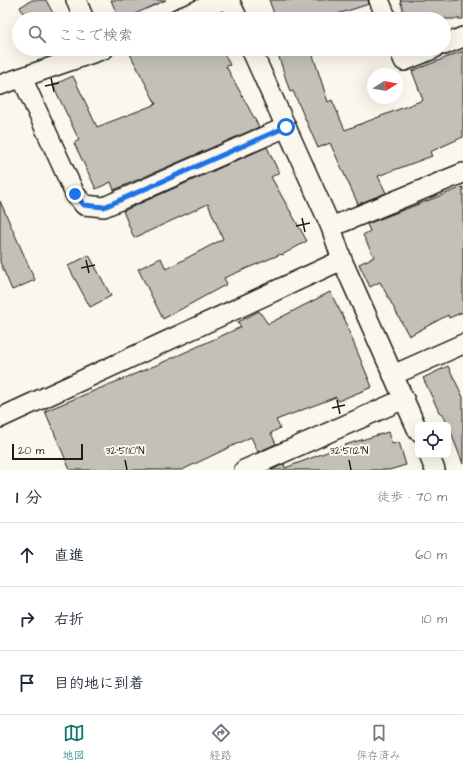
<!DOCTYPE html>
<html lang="ja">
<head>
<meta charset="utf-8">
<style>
	:root { --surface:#fff; --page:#f2f2f3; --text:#1f2937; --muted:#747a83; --line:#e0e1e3; --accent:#0f766e }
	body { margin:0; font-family:"Architects Daughter","Klee One",sans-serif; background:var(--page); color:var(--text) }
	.controls { position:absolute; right:12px; bottom:12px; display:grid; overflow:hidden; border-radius:6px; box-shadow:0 4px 16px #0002 }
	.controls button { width:36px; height:36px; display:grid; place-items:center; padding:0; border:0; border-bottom:1px solid var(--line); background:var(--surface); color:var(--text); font:20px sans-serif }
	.compass { position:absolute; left:367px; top:68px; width:36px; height:36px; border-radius:50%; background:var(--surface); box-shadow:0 4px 16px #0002; rotate:79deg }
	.scale { position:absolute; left:12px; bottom:10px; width:71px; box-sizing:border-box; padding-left:4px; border:2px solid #1c1c1c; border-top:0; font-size:11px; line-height:14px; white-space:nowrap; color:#1c1c1c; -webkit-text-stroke:3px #fbf7ec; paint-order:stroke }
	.stop { position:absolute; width:12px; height:12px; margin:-9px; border:3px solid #1a73e8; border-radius:50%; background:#fff }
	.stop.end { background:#1a73e8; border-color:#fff; box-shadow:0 1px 4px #0008 }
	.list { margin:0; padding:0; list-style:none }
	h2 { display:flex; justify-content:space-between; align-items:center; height:52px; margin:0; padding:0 16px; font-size:17px }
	h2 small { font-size:13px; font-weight:400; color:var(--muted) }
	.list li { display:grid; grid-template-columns:26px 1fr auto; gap:12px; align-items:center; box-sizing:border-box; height:64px; padding:0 16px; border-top:1px solid var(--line) }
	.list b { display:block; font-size:15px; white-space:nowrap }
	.list em { font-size:13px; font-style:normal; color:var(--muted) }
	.icon { flex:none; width:22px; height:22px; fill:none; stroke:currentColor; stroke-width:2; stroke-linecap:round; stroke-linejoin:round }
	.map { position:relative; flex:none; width:463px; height:470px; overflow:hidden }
	.search { position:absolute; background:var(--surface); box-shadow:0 4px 16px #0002; left:12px; right:12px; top:12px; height:44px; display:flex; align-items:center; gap:10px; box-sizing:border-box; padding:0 14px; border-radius:22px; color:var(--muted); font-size:15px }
	.sheet { height:244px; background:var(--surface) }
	nav { display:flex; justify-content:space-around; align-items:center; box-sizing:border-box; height:56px; border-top:1px solid var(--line); background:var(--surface); font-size:11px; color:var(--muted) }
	nav a { display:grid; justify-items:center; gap:2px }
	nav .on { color:var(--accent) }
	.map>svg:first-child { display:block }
</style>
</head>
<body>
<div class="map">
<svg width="463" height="470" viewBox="0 0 463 470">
	<rect width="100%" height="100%" fill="#fbf7ec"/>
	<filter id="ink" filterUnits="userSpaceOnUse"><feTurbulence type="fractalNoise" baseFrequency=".025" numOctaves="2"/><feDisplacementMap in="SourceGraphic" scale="8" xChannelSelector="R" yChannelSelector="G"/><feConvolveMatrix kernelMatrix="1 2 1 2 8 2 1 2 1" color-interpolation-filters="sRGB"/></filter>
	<g filter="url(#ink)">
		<g fill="#c3c0b8" stroke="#1c1c1c">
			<path d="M32 0H46L56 19H26L20 7Z"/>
			<path d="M111 0H166L124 19H119Z"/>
			<path d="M269 0H368L369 4 322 19H276Z"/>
			<path d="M400 0H463V19H406Z"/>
			<path d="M141 49H222L230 65 226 66 259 127 114 190 111 182 96 189 74 143 79 140 53 85 73 76 97 127 156 104 130 54Z"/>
			<path d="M294 49H311L328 102 332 100 345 130 423 100 412 71 463 51V137L430 152 432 156 378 176 386 193 358 204 330 143 318 148 293 91 290 92 278 54Z"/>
			<path d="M267 147 279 173 271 177 307 241 282 255 281 254 224 278 227 284 163 319 138 269 161 258 166 269 223 239 208 204 134 238 123 211Z"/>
			<path d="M463 187V312L449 318 448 315 409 336 380 282 370 287 359 264 374 257 363 235 370 231 367 224Z"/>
			<path d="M0 201 35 280 12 290 0 262Z"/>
			<path d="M89 255 111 296 90 307 68 266Z"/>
			<path d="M330 292 348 326 347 327 372 387 338 401 336 397 276 420 280 428 271 433 276 444 258 452 251 437 182 470H70L45 411 159 364 241 327 238 322 259 311 268 324Z"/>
			<path d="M448 366 463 397V464L448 425 442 413 440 414 423 378Z"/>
			<path d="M388 432 392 444 399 442 406 465 389 470H271L284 464 285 468 348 444Z"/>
		</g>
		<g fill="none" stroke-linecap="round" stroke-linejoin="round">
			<g stroke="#1c1c1c" stroke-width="22">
				<g id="minor">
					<path d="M76 0 84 19"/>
					<path d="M229 0 238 19"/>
					<path d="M379 0 387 19"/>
					<path d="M177 19 223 0"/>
					<path d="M444 45 463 37"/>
					<path d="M251 49 331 227 342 260 418 431"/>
					<path d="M399 49 404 61 433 49"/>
					<path d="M22 78 75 194 84 205 104 207 286 127"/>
					<path d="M0 85 104 49"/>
					<path d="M331 227 463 173"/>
					<path d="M393 375 463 344"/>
					<path d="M0 418 342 260"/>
					<path d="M429 455 435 470"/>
					<path d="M244 470 404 399"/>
				</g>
			</g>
			<use href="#minor" stroke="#fbf7ec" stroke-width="19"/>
		</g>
	</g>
	<g fill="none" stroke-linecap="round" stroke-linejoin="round" filter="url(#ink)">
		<path stroke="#1a73e8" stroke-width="5" d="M75 194 84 205 104 207 286 127"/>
	</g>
	<path fill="none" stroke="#1c1c1c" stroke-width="1.5" d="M51 78 54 92M45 86 59 83M302 218 305 232M296 226 310 223M86 260 89 273M81 268 95 265M337 400 340 414M332 408 345 405M125 460 127 470M349 460 351 470"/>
	<g font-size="10" text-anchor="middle" fill="#1c1c1c" stroke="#fbf7ec" stroke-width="4" stroke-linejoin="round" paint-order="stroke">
		<text x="125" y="454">32°51'10"N</text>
		<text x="349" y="454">32°51'12"N</text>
	</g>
</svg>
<div class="controls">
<button><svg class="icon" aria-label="locate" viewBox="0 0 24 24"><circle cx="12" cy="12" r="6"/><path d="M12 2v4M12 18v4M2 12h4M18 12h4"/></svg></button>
</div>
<svg class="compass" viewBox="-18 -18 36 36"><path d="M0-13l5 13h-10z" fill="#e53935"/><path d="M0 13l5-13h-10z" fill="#747a83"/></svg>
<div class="scale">20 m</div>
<div class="stop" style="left:286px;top:127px"></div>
<div class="stop end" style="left:75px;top:194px"></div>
<div class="search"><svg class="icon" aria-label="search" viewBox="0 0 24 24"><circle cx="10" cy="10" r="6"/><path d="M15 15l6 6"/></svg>ここで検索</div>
</div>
<section class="sheet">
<h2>1 分<small>徒歩 · 70 m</small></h2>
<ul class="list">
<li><svg class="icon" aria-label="ahead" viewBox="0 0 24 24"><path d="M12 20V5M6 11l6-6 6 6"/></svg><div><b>直進</b></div><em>60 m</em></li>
<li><svg class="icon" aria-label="right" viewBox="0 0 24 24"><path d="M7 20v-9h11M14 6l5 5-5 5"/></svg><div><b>右折</b></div><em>10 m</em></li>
<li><svg class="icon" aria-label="arrive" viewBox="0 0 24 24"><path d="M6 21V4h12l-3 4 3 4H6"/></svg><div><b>目的地に到着</b></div></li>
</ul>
</section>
<nav>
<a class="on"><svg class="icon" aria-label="map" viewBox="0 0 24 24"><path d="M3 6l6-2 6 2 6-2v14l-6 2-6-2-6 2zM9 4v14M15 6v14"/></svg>地図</a>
<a><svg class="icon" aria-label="directions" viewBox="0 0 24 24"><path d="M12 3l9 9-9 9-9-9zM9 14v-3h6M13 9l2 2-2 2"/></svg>経路</a>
<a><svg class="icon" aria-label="saved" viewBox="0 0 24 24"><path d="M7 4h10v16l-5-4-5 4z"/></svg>保存済み</a>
</nav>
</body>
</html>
